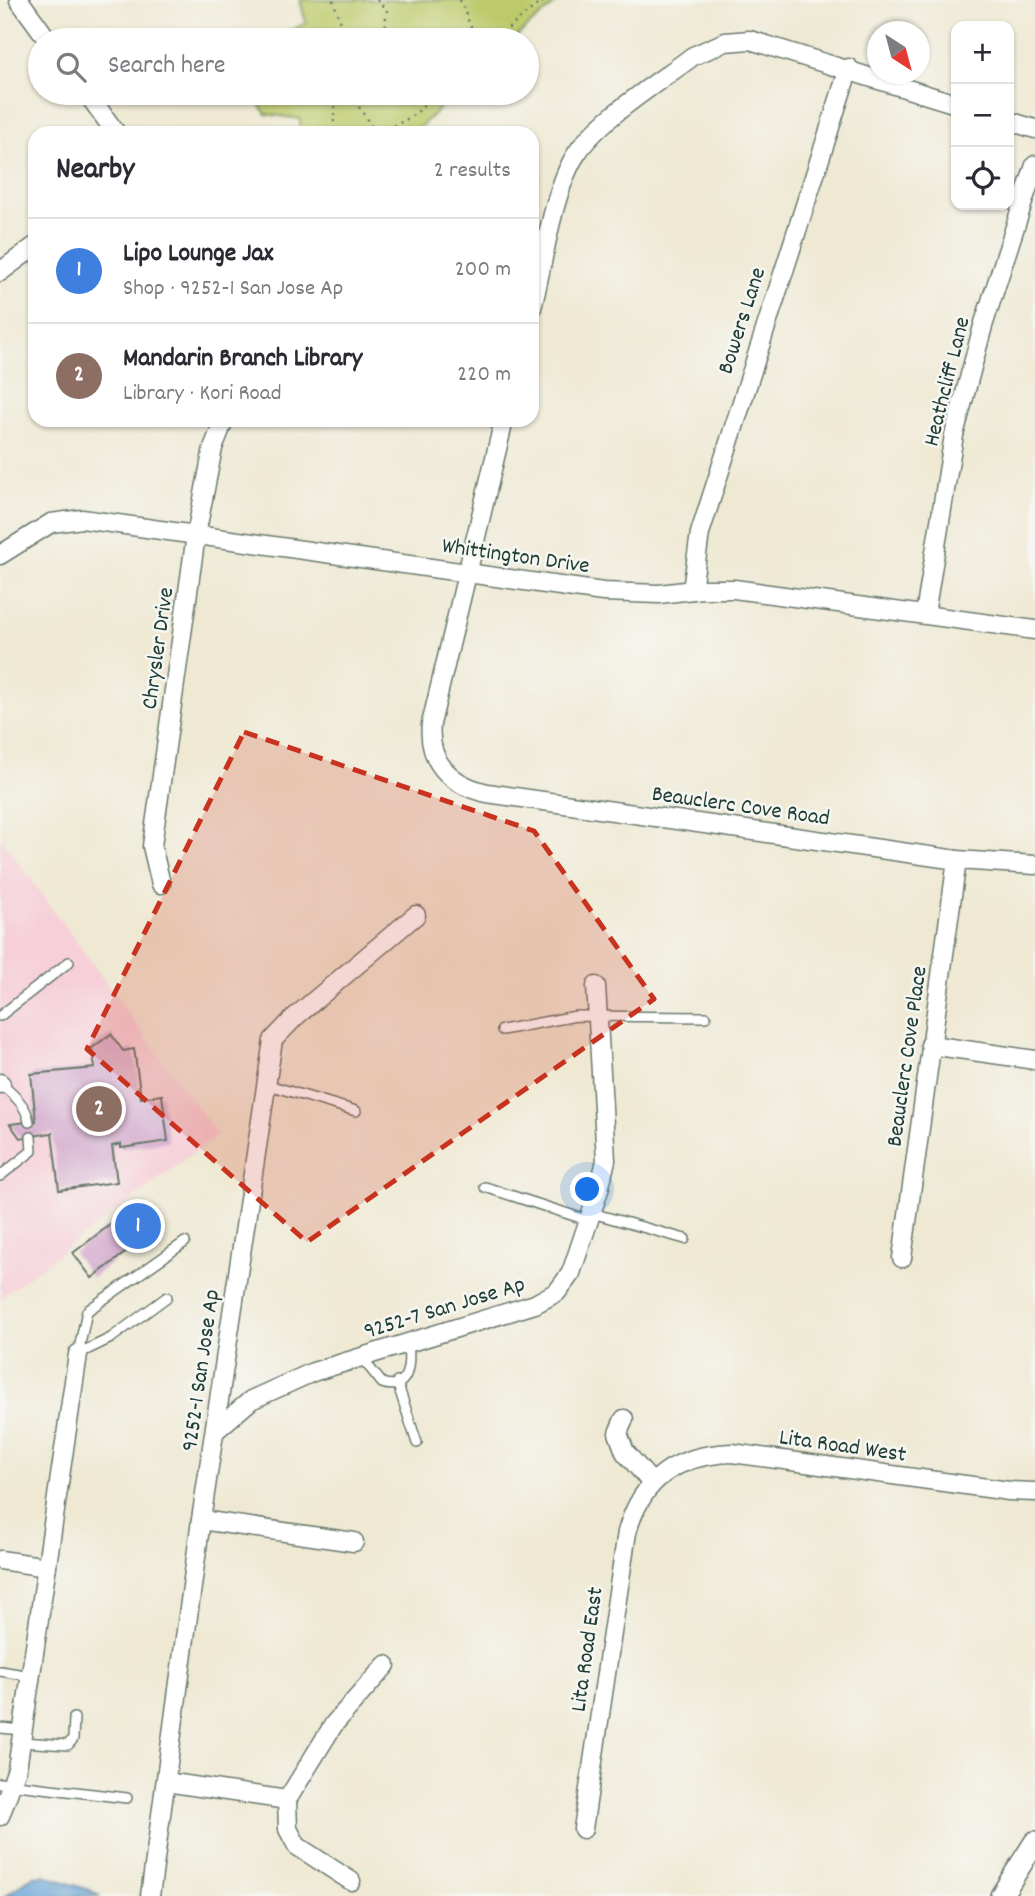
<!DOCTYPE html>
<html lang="en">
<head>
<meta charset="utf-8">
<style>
	:root { --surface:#fff; --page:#f2f2f3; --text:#2b2b33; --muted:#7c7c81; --line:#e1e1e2; --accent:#7c3aed }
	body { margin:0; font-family:Dekko,sans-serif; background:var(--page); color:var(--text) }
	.controls { position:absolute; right:21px; top:21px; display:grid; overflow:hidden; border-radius:14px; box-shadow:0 2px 5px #0004 }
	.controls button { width:63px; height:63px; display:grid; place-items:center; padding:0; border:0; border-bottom:2px solid var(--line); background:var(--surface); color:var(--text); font:35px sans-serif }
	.compass { position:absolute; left:867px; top:21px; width:63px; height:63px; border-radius:50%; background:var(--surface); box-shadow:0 2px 5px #0004; rotate:144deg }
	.you { position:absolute; left:588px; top:1190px; width:24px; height:24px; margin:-18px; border:5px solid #fff; border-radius:50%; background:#1a73e8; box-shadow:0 0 0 10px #1a73e833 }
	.badge { display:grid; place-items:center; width:46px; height:46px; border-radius:50%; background:var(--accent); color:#fff; font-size:23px; font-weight:700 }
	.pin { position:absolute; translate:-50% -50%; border:4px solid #fff; box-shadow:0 2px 7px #0006 }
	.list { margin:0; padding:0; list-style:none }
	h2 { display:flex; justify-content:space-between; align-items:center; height:91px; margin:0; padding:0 28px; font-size:30px }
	h2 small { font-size:23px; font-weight:400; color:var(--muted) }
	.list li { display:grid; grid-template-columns:46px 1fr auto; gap:21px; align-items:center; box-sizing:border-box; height:105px; padding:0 28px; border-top:2px solid var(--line) }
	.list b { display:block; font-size:26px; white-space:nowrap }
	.list p { margin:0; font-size:23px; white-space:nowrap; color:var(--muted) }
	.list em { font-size:23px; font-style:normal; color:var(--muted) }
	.icon { flex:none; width:38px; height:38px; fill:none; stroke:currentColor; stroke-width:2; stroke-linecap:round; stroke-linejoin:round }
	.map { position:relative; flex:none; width:1035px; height:1896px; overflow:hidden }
	.search { position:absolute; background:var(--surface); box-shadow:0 2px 5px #0004; left:28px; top:28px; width:511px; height:77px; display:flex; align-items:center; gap:18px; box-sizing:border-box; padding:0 24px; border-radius:38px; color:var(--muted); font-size:26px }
	.panel { position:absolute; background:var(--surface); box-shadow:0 2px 5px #0004; left:28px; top:126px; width:511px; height:301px; border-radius:21px }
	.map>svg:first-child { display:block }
</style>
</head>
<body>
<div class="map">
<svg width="1035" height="1896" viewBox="0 0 1035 1896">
	<rect width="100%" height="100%" fill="#f6f6f2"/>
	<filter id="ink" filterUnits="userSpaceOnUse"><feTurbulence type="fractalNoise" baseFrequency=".0143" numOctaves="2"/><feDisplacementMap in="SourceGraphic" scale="14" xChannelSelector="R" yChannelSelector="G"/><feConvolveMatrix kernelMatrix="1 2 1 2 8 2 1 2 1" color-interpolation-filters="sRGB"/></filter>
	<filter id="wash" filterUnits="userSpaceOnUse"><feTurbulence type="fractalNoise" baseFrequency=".00686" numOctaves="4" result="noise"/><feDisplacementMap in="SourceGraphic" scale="28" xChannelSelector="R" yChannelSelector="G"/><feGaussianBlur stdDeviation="1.57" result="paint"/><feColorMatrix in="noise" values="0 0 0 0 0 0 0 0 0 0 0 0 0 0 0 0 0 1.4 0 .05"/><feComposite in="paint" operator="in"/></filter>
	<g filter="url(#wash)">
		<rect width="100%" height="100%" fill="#efe9d3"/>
		<path fill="#f6cfd8" d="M0 837 217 1135 0 1298Z"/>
		<g fill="#bdca6c" stroke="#6e8450" stroke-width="2">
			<path d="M300 0H560L512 40H271L306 23Z"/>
			<path d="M251 93H455L419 128 404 133H300V119L266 114Z"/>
		</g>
		<path fill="#63a0d4" stroke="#416e84" stroke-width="2" d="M44 1875 92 1891 99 1896H5L33 1876Z"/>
		<g id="blocks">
			<g fill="#d0a3c9">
				<path d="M111 1034 123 1051 134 1049 141 1098 162 1095 168 1141 121 1148V1144L112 1146 117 1182 59 1190 52 1133 20 1138 10 1124 36 1121 31 1074 95 1068 92 1048Z"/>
				<path d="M136 1205 155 1230 92 1278 73 1253Z"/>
			</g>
		</g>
	</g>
	<g filter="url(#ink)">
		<use href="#blocks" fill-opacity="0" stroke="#68796c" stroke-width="2"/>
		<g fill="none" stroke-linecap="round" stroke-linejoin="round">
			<g stroke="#68796c" stroke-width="12">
				<g id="service">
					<path d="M0 1016 69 962"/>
					<path d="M502 1030 576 1016 706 1017"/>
					<path d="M1 1084C13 1094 27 1106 29 1122"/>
					<path d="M265 1084 356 1111"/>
					<path d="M0 1176 32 1151 31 1137"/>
					<path d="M485 1187 590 1221"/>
					<path d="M592 1213 685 1239"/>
					<path d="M78 1354 87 1311 185 1242"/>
					<path d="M78 1354 111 1338 167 1297"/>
					<path d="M361 1357 382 1383C411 1393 410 1360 408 1343"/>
					<path d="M397 1382 417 1443"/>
					<path d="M0 1671 31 1676"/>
					<path d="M0 1728 23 1730"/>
					<path d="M21 1742 68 1745 73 1739 74 1718"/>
					<path d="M0 1783 127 1798"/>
				</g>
			</g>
			<g stroke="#68796c" stroke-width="21">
				<g id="minor">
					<path d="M19 0 48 40"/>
					<path d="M87 93 116 133"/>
					<path d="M1009 121 1035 129"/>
					<path d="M0 272 35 246"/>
					<path d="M532 308C543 265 553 188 577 153 600 118 659 82 693 56L725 42 750 40 956 104"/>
					<path d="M504 420 431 724C427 762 451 785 487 793L957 860 1035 865"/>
					<path d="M0 555 51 523 82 519 603 592 659 594 702 589H734L1035 630"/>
					<path d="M692 590 700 533 849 68"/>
					<path d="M925 614 954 435 983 326 1035 165"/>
					<path d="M161 884 152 846 196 535 213 448 224 420"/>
					<path d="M930 1045 1035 1060"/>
					<path d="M0 1083 1 1084"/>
					<path d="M902 1258 957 860"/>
					<path d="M624 1419 618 1433 625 1452 651 1482"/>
					<path d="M215 1431 251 1400 313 1372 535 1304 557 1292 571 1273 599 1190 606 1160 596 986"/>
					<path d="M201 1520 354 1542"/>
					<path d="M0 1560 47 1567"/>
					<path d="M166 1782 287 1800"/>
					<path d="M0 1816 17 1769 78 1354"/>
					<path d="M583 1829 627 1532C642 1478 677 1455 732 1453L1009 1491 1035 1492"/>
					<path d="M351 1881 297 1846 288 1829 287 1800 334 1724 386 1665"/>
					<path d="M150 1896 201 1520 273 1040 295 1017 416 915"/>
				</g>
			</g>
			<g stroke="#68796c" stroke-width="24">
				<path id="tertiary" d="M1001 1896 1035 1842"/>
			</g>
			<g stroke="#68796c" stroke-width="2.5" stroke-dasharray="2 5" stroke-linecap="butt">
				<path d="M333 0 347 40"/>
				<path d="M377 0 387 11 385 23 390 40"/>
				<path d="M460 0 476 40"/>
				<path d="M426 40H431"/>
				<path d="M448 40 458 37 474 40"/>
				<path d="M483 40C510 35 523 11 546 0"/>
				<path d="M358 93 359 107 375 132C399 125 421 115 433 93"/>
				<path d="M322 133 333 132 336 93"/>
			</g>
			<use href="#service" stroke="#fff" stroke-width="9"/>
			<use href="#minor" stroke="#fff" stroke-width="18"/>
			<use href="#tertiary" stroke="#fff" stroke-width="21"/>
		</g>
	</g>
	<path fill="#c8321e" fill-opacity="0.2" stroke="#c8321e" stroke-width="5" stroke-dasharray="14 9" stroke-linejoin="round" d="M244 732 534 831 654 999 307 1242 87 1049Z"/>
	<g text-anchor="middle" stroke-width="5" stroke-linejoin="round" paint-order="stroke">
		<g font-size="23" fill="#1f3d34" stroke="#f6f6f2">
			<text transform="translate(740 320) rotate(-72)" y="8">Bowers Lane</text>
			<text transform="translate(945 381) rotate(-76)" y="8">Heathcliff Lane</text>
			<text transform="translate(516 554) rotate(8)" y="8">Whittington Drive</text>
			<text transform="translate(156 648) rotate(-82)" y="8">Chrysler Drive</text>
			<text transform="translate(741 804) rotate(8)" y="8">Beauclerc Cove Road</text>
			<text transform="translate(905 1056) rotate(-82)" y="8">Beauclerc Cove Place</text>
			<text transform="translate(444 1306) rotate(-17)" y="8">9252-7 San Jose Ap</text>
			<text transform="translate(199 1370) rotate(-82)" y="8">9252-1 San Jose Ap</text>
			<text transform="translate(843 1444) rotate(8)" y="8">Lita Road West</text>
			<text transform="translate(585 1649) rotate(-82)" y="8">Lita Road East</text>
		</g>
	</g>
</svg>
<div class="controls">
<button>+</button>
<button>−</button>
<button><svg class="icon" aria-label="locate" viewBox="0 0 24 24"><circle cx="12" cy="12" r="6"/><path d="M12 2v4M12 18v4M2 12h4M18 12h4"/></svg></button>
</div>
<svg class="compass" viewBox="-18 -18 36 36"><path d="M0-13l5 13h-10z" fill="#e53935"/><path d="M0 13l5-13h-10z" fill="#7c7c81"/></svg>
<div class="you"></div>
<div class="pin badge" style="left:138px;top:1226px;background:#3f7fe0">1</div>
<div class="pin badge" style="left:99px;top:1109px;background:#8d6e63">2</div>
<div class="search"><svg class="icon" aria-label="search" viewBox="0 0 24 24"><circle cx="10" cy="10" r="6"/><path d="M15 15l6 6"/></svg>Search here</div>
<section class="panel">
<h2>Nearby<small>2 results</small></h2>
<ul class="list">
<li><span class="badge" style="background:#3f7fe0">1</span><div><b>Lipo Lounge Jax</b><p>Shop · 9252-1 San Jose Ap</p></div><em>200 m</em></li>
<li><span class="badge" style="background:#8d6e63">2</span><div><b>Mandarin Branch Library</b><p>Library · Kori Road</p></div><em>220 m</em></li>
</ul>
</section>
</div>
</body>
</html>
